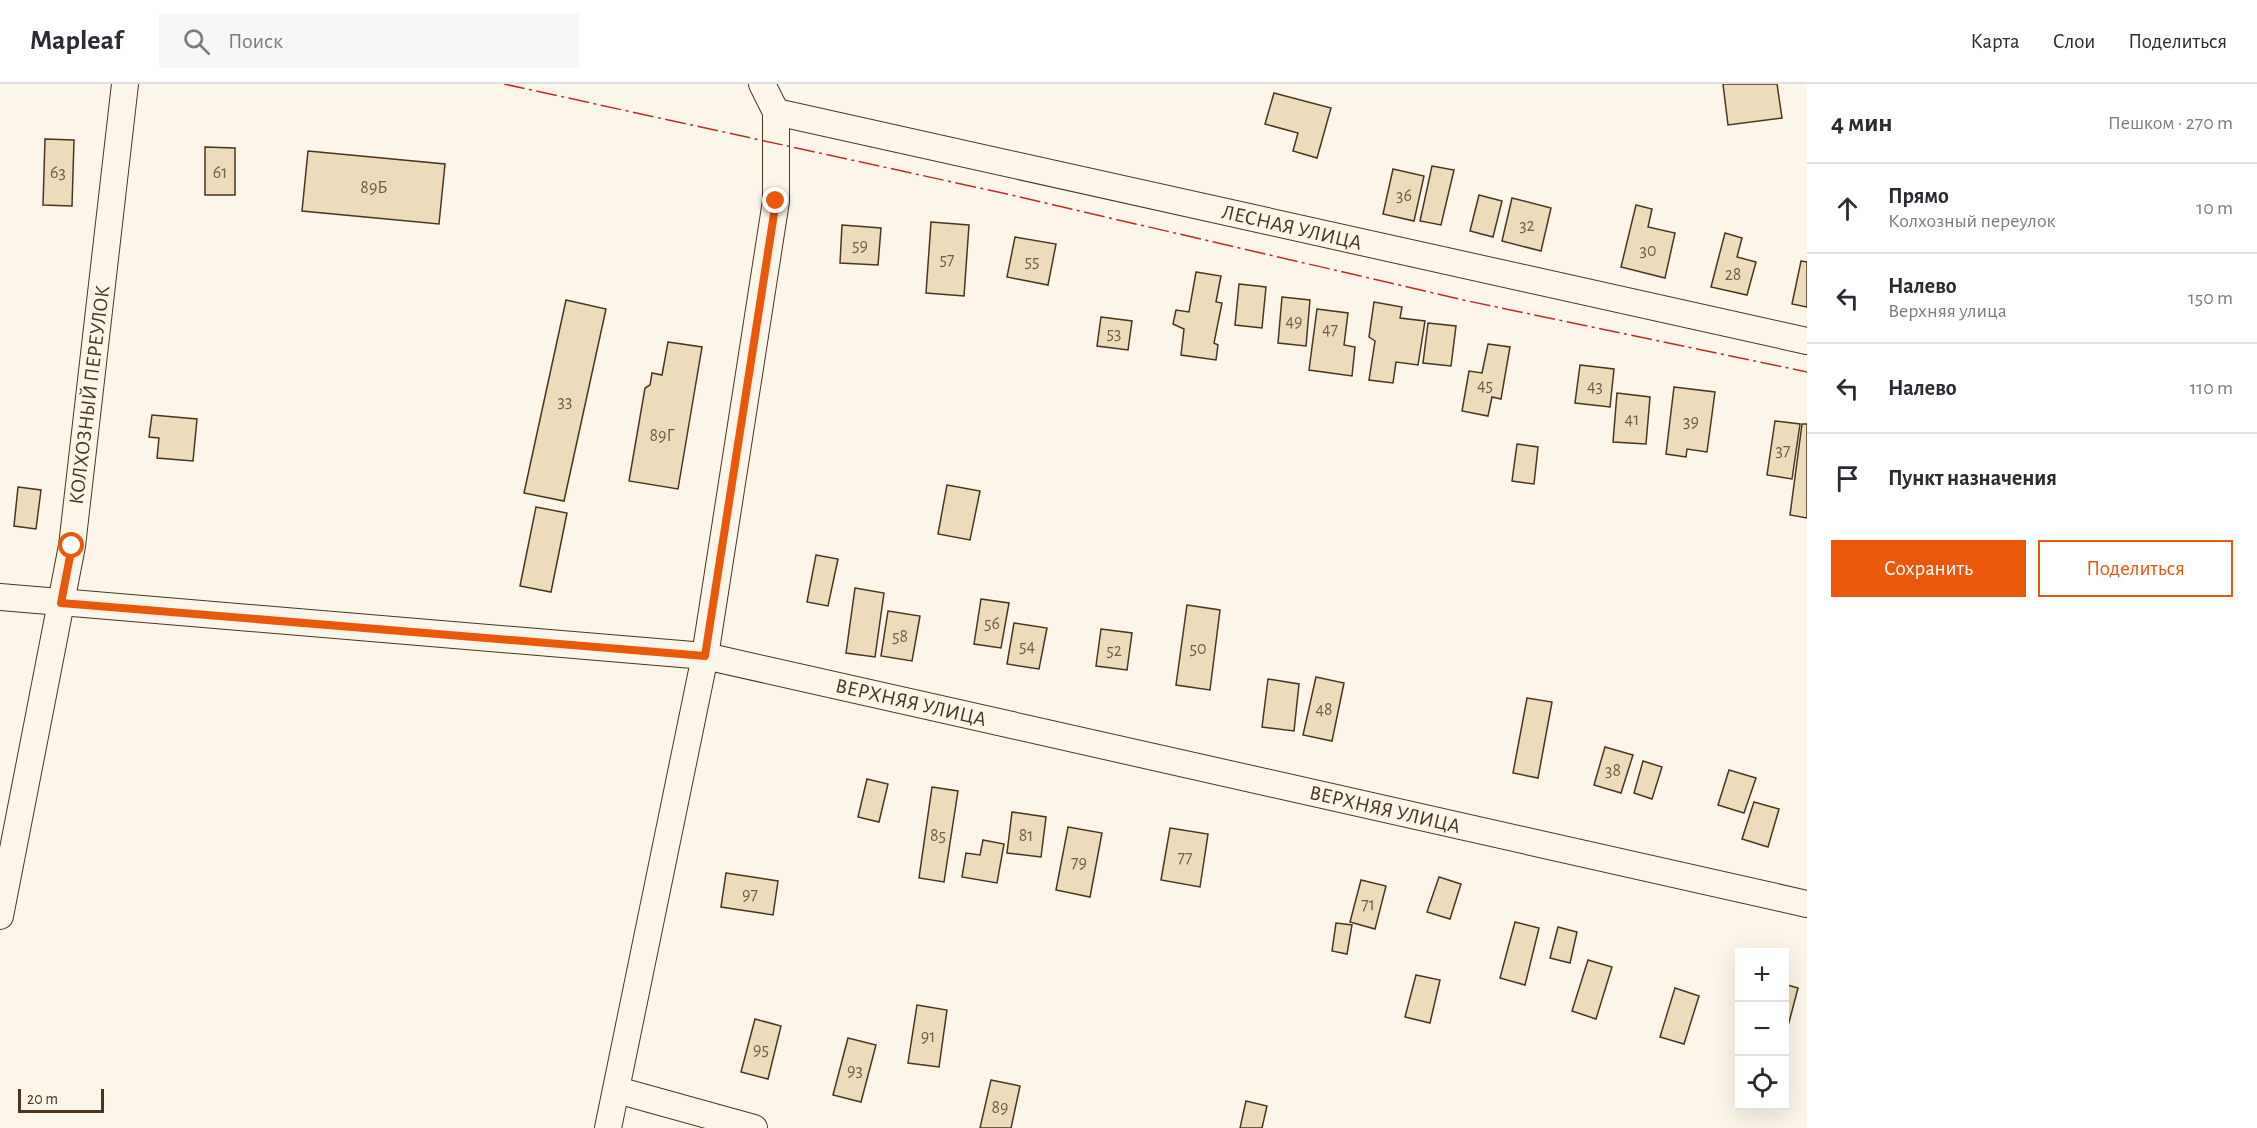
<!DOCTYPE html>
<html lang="ru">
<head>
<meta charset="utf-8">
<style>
	:root { --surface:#fff; --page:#f7f7f7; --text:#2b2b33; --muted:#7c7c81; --line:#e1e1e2; --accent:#ea580c }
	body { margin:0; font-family:"Alegreya Sans",sans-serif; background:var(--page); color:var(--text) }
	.controls { position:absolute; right:18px; bottom:18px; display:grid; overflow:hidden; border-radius:0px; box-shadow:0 6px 24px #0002 }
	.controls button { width:54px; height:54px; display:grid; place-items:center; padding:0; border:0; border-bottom:2px solid var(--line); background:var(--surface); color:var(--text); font:30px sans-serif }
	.scale { position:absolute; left:18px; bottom:15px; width:86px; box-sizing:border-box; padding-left:6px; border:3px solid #4a3520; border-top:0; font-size:16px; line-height:21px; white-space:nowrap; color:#4a3520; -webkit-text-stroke:4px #fbf6e9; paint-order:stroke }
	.stop { position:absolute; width:18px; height:18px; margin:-14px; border:4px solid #ea580c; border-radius:50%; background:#fff }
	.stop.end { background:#ea580c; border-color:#fff; box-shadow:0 2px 6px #0008 }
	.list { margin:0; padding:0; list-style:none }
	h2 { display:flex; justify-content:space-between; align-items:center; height:78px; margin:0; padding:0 24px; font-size:26px }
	h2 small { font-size:20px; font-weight:400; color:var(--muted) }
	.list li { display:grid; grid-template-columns:39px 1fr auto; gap:18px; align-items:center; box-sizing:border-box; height:90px; padding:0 24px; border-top:2px solid var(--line) }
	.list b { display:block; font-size:22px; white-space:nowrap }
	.list p { margin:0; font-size:20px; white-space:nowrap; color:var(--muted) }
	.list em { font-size:20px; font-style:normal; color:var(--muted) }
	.actions { display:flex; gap:12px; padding:18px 24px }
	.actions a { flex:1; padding:14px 0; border:2px solid var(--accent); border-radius:0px; text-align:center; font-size:21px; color:var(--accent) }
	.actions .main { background:var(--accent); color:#fff }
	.icon { flex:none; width:33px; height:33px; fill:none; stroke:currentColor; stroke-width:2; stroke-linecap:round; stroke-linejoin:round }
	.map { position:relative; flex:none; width:1807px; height:1044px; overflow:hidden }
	header { display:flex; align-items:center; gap:36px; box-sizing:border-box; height:84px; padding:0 30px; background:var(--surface); border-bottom:2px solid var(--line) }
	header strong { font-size:28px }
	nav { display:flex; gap:33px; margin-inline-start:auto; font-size:21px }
	.search { width:420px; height:54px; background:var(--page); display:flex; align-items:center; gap:15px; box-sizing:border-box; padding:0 21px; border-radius:0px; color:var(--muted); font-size:22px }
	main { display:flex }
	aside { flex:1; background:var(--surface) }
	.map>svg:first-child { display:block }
</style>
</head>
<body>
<header>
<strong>Mapleaf</strong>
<div class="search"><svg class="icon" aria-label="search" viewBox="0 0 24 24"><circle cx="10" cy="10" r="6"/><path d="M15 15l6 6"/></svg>Поиск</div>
<nav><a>Карта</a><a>Слои</a><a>Поделиться</a></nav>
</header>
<main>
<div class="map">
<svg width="1807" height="1044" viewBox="0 0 1807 1044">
	<rect width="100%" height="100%" fill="#fbf6e9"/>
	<g fill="#ecdcbc" stroke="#4a3520" stroke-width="1.5">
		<path d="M1723 0H1777L1782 34 1728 41Z"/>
		<path d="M1274 9 1331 24 1317 74 1293 67 1298 49 1265 40Z"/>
		<path d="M45 55 74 56 72 122 43 121Z"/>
		<path d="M205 63 235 64V111H205Z"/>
		<path d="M308 67 445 80 439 140 302 127Z"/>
		<path d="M1432 82 1454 86 1441 141 1420 137Z"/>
		<path d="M1393 85 1424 92 1414 137 1383 130Z"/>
		<path d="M1479 111 1502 117 1493 153 1470 147Z"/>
		<path d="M1512 114 1551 124 1541 167 1502 157Z"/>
		<path d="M1636 121 1652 125 1648 143 1675 149 1665 194 1621 183Z"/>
		<path d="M931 138 969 141 964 212 926 209Z"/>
		<path d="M842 141 881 144 878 181 840 179Z"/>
		<path d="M1725 149 1742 154 1737 173 1756 178 1747 211 1711 203Z"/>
		<path d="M1015 153 1056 160 1048 201 1007 193Z"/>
		<path d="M1801 177 1807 178V223L1792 220Z"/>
		<path d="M1196 188 1221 192 1216 218 1222 219 1214 259 1218 261 1216 276 1181 271 1184 245 1173 240 1176 226 1189 228Z"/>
		<path d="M1239 200 1266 203 1262 244 1235 241Z"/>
		<path d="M1282 213 1310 216 1306 262 1278 259Z"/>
		<path d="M566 216 606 225 564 417 524 409Z"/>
		<path d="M1374 218 1402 223 1400 234 1425 237 1418 281 1396 278 1393 299 1369 296 1375 257 1369 253Z"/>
		<path d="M1317 225 1348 229 1344 261 1355 263 1352 292 1309 286Z"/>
		<path d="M1101 233 1132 237 1128 266 1097 262Z"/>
		<path d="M1428 239 1456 242 1451 282 1423 279Z"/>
		<path d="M668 258 702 263 678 405 629 397 645 304 650 301 652 289 662 291Z"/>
		<path d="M1488 260 1510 263 1501 315 1492 313 1488 332 1462 327 1469 287 1482 289Z"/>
		<path d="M1580 281 1614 285 1610 323 1575 319Z"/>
		<path d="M1674 303 1715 308 1707 368 1687 365 1686 373 1666 370Z"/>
		<path d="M1617 309 1650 313 1646 360 1613 358Z"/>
		<path d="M152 331 197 335 193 377 157 374 159 354 149 353Z"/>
		<path d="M1775 337 1800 340 1792 395 1767 391Z"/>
		<path d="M1802 340H1807V434L1790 431Z"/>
		<path d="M1517 360 1538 363 1534 400 1512 397Z"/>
		<path d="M947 401 980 407 970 456 938 450Z"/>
		<path d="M18 403 41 406 36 445 14 442Z"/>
		<path d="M536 423 567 429 551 508 520 502Z"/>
		<path d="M816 471 838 475 828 522 807 518Z"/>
		<path d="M855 504 884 509 875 573 846 569Z"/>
		<path d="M981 515 1009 519 1001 564 974 560Z"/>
		<path d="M1187 521 1220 526 1210 606 1176 601Z"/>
		<path d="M888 527 920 532 912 577 881 572Z"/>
		<path d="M1014 539 1047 544 1039 585 1007 580Z"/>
		<path d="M1101 545 1132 549 1127 586 1096 582Z"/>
		<path d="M1316 593 1344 599 1332 657 1303 651Z"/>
		<path d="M1268 595 1299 600 1294 647 1262 643Z"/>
		<path d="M1527 614 1552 618 1538 694 1513 689Z"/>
		<path d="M1605 663 1633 671 1621 709 1594 701Z"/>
		<path d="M1643 677 1662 683 1652 715 1634 709Z"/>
		<path d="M1729 686 1756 694 1744 729 1718 721Z"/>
		<path d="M867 695 888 700 879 738 858 733Z"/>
		<path d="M932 703 958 707 944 798 919 794Z"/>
		<path d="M1754 718 1779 725 1768 763 1742 755Z"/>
		<path d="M1012 728 1046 733 1041 773 1007 769Z"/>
		<path d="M1068 743 1102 749 1090 813 1056 806Z"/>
		<path d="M1170 744 1208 750 1200 803 1161 796Z"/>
		<path d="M983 756 1004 760 997 799 962 793 966 769 980 771Z"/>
		<path d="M726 789 778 797 773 831 721 823Z"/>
		<path d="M1439 793 1461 800 1450 835 1427 828Z"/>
		<path d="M1361 796 1386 802 1375 845 1350 838Z"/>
		<path d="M1515 838 1539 844 1525 901 1500 894Z"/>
		<path d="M1336 839 1352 841 1347 870 1332 867Z"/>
		<path d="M1558 843 1577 848 1570 879 1550 874Z"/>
		<path d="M1588 876 1612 883 1596 935 1572 927Z"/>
		<path d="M1416 891 1440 896 1430 939 1405 933Z"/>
		<path d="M1784 900 1798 904 1787 946 1784 945Z"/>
		<path d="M1675 904 1699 912 1684 960 1660 953Z"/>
		<path d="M917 921 947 926 939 983 908 979Z"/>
		<path d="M755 935 781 942 768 995 741 988Z"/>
		<path d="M848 954 876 961 861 1018 833 1011Z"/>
		<path d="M991 996 1020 1002 1011 1044H980Z"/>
		<path d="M1246 1017 1267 1022 1262 1044H1240Z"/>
	</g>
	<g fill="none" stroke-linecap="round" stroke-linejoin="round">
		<g stroke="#4a3520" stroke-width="28">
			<g id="street">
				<path d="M776 28 1807 257"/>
				<path d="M0 513 705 572 1807 820"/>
				<path d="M0 832 72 462 125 0"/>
				<path d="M617 1006 754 1044"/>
				<path d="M608 1044 705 572 776 117V28L762 0"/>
			</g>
		</g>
		<use href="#street" stroke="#fbf6e9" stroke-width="26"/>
		<path stroke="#c62828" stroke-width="1.5" stroke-dasharray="21 4.5 3 4.5" stroke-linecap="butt" d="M504 0 998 108 1468 217 1807 288"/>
	</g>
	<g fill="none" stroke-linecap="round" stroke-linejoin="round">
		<path stroke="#ea580c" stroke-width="8" d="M72 462 61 519 705 572 776 117"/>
	</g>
	<g text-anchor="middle" stroke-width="4.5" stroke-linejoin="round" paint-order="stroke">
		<g font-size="18" fill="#725f47">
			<text x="58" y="94">63</text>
			<text x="220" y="94">61</text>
			<text x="374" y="109">89Б</text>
			<text x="1404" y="117">36</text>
			<text x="1527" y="147">32</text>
			<text x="860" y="167">59</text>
			<text x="1648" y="172">30</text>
			<text x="947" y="181">57</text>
			<text x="1032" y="183">55</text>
			<text x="1733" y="196">28</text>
			<text x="1294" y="243">49</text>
			<text x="1330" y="251">47</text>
			<text x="1114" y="255">53</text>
			<text x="1485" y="307">45</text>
			<text x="1595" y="308">43</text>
			<text x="565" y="323">33</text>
			<text x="1632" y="341">41</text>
			<text x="1691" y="343">39</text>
			<text x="662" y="357">89Г</text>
			<text x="1783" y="372">37</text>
			<text x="992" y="545">56</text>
			<text x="900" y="558">58</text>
			<text x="1027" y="568">54</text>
			<text x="1198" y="570">50</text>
			<text x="1114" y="572">52</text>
			<text x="1324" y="631">48</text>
			<text x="1613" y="692">38</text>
			<text x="938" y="757">85</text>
			<text x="1026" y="757">81</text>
			<text x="1185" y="779">77</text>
			<text x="1079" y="784">79</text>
			<text x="750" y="816">97</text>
			<text x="1368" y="826">71</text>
			<text x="928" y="958">91</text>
			<text x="761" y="971">95</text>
			<text x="855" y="992">93</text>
			<text x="1000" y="1029">89</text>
		</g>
		<g font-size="21" fill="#4a3520" stroke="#fbf6e9">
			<text transform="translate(1292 143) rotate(13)" y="7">ЛЕСНАЯ УЛИЦА</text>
			<text transform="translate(89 311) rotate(-83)" y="7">КОЛХОЗНЫЙ ПЕРЕУЛОК</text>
			<text transform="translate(911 618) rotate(13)" y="7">ВЕРХНЯЯ УЛИЦА</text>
			<text transform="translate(1385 725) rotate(13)" y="7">ВЕРХНЯЯ УЛИЦА</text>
		</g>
	</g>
</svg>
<div class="controls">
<button>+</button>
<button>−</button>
<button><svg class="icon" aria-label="locate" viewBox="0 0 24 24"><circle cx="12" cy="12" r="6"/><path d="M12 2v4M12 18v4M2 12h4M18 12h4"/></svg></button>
</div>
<div class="scale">20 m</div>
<div class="stop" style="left:72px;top:462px"></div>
<div class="stop end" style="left:776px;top:117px"></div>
</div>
<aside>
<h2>4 мин<small>Пешком · 270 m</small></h2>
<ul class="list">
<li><svg class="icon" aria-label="ahead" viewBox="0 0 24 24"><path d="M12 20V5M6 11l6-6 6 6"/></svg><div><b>Прямо</b><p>Колхозный переулок</p></div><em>10 m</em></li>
<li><svg class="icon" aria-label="left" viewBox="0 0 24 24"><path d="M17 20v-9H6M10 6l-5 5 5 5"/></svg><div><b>Налево</b><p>Верхняя улица</p></div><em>150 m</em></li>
<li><svg class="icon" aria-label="left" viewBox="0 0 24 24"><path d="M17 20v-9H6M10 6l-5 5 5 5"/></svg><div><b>Налево</b></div><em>110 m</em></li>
<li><svg class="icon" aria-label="arrive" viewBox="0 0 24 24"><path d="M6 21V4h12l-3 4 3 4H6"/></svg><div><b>Пункт назначения</b></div></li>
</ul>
<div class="actions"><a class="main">Сохранить</a><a>Поделиться</a></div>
</aside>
</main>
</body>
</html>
